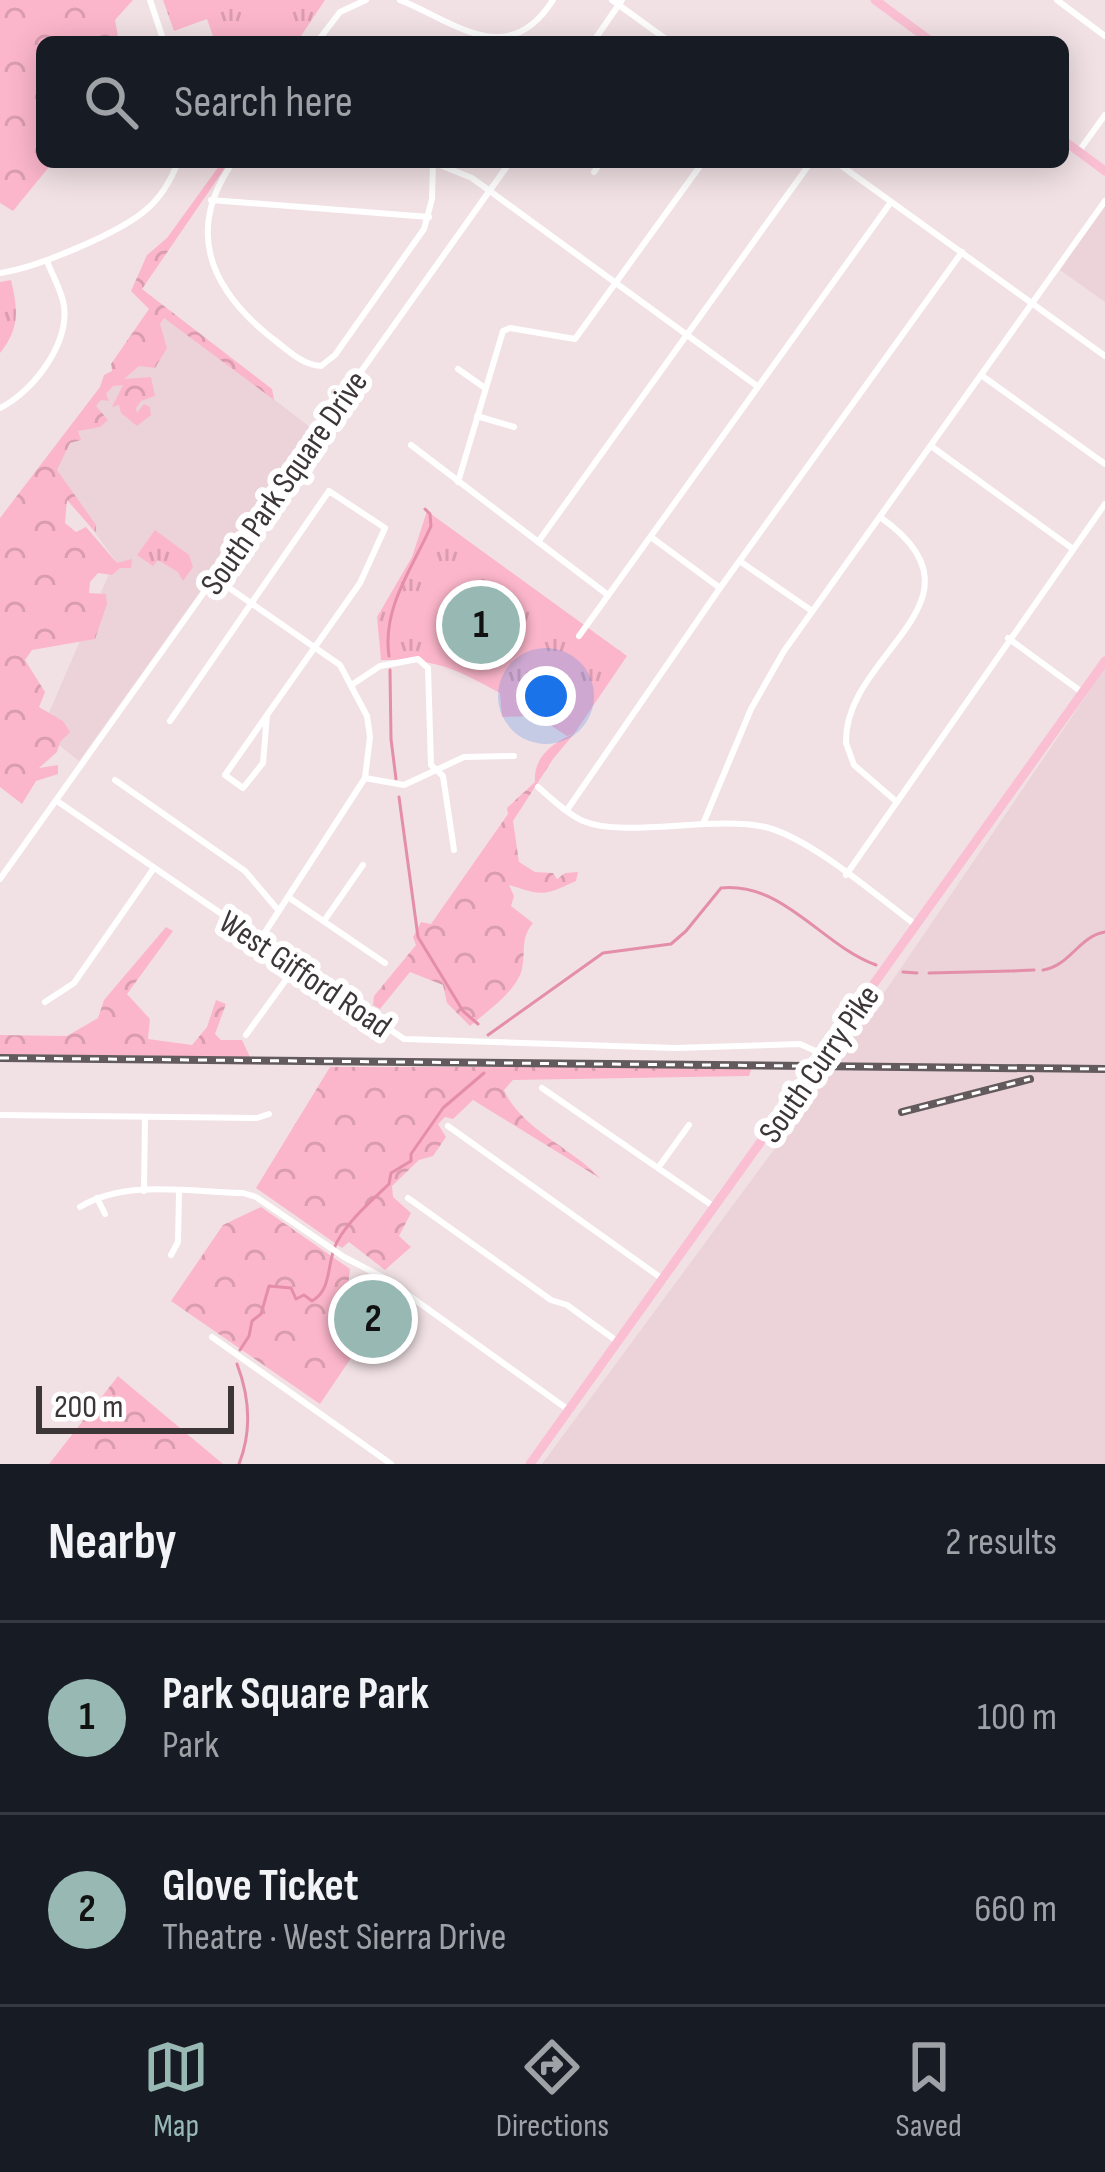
<!DOCTYPE html>
<html lang="en">
<head>
<meta charset="utf-8">
<style>
	:root { --surface:#171b24; --page:#20242c; --text:#f1f3f6; --muted:#9ea1a6; --line:#363941; --accent:#98b8b4 }
	body { margin:0; font-family:"Sofia Sans Condensed",sans-serif; background:var(--page); color:var(--text) }
	.scale { position:absolute; left:36px; bottom:30px; width:198px; box-sizing:border-box; padding-left:12px; border:6px solid #3c3638; border-top:0; font-size:33px; line-height:42px; white-space:nowrap; color:#3c3638; -webkit-text-stroke:9px #fff; paint-order:stroke }
	.you { position:absolute; left:546px; top:696px; width:42px; height:42px; margin:-30px; border:9px solid #fff; border-radius:50%; background:#1a73e8; box-shadow:0 0 0 18px #1a73e833 }
	.badge { display:grid; place-items:center; width:78px; height:78px; border-radius:50%; background:var(--accent); color:#111; font-size:39px; font-weight:700 }
	.pin { position:absolute; translate:-50% -50%; border:6px solid #fff; box-shadow:0 3px 12px #0006 }
	.list { margin:0; padding:0; list-style:none }
	h2 { display:flex; justify-content:space-between; align-items:center; height:156px; margin:0; padding:0 48px; font-size:51px }
	h2 small { font-size:39px; font-weight:400; color:var(--muted) }
	.list li { display:grid; grid-template-columns:78px 1fr auto; gap:36px; align-items:center; box-sizing:border-box; height:192px; padding:0 48px; border-top:3px solid var(--line) }
	.list b { display:block; font-size:45px; white-space:nowrap }
	.list p { margin:0; font-size:39px; white-space:nowrap; color:var(--muted) }
	.list em { font-size:39px; font-style:normal; color:var(--muted) }
	.icon { flex:none; width:66px; height:66px; fill:none; stroke:currentColor; stroke-width:2; stroke-linecap:round; stroke-linejoin:round }
	.map { position:relative; flex:none; width:1105px; height:1464px; overflow:hidden }
	.search { position:absolute; background:var(--surface); box-shadow:0 6px 30px #0003; left:36px; right:36px; top:36px; height:132px; display:flex; align-items:center; gap:30px; box-sizing:border-box; padding:0 42px; border-radius:18px; color:var(--muted); font-size:45px }
	.sheet { height:540px; background:var(--surface) }
	nav { display:flex; justify-content:space-around; align-items:center; box-sizing:border-box; height:168px; border-top:3px solid var(--line); background:var(--surface); font-size:33px; color:var(--muted) }
	nav a { display:grid; justify-items:center; gap:6px }
	nav .on { color:var(--accent) }
	.map>svg:first-child { display:block }
</style>
</head>
<body>
<div class="map">
<svg width="1105" height="1464" viewBox="0 0 1105 1464">
	<defs>
		<pattern id="grass-tufts" width="24" height="20" patternUnits="userSpaceOnUse" patternTransform="scale(3)"><rect width="24" height="20" fill="#fcb6cb"/><path d="M3 7l-1-3M5 7V3M7 7l1-3M15 17l-1-3M17 17v-4M19 17l1-3" fill="none" stroke="#d99daf"/></pattern>
		<pattern id="forest-crowns" width="20" height="18" patternUnits="userSpaceOnUse" patternTransform="scale(3)"><rect width="20" height="18" fill="#fcb6cb"/><path d="M2 6a3 3 0 1 1 6 0M12 15a3 3 0 1 1 6 0" fill="none" stroke="#d99daf"/></pattern>
	</defs>
	<rect width="100%" height="100%" fill="#f1e1e5"/>
	<g fill="#ebd3d9">
		<path d="M1105 203V302L1060 270Z"/>
		<path d="M163 314 315 431 79 761 41 731 115 560 49 470Z"/>
		<path d="M1105 668V1464H542L820 1087Z"/>
	</g>
	<g fill="url(#grass-tufts)">
		<path d="M163 0H325L297 42H215L207 19 174 31Z"/>
		<path d="M11 280C18 310 20 328 0 353V282Z"/>
		<path d="M427 511 627 656 574 734 567 736 536 716 502 717 500 693C452 667 437 659 381 660L377 617 412 557Z"/>
		<path d="M155 530 189 555 193 567 183 581 178 572 158 560 153 566 137 555Z"/>
	</g>
	<g fill="url(#forest-crowns)">
		<path d="M0 0H133L115 20 119 42H42V162H53L13 211 0 203Z"/>
		<path d="M222 162H229L142 289 272 389 274 400 164 318 160 324 167 348 155 368 139 366 124 379 151 377 155 396 141 401 136 408 137 413 144 404 150 407 151 415 137 426 121 413 119 405 112 407 123 385 113 386 106 394 109 401 101 400 96 406 108 420 100 427 78 431 81 440 70 443 57 470 96 525V533L67 500 65 523 76 532 86 527 117 563 132 559 131 568H120L112 575 98 573 90 582 89 593 106 594 107 604 95 639 32 650 25 660 45 692 39 707 63 721 70 732 60 742 57 752 39 768 58 765V774L36 781 22 804 0 787V518L100 387 104 375 112 371 111 364 149 309 131 291 147 255 167 238Z"/>
		<path d="M574 734 553 759 513 821 519 862 535 872 553 873 557 879 565 873 578 872 576 881C543 896 544 896 509 885L514 896 511 906 533 923C520 939 526 951 522 969 517 991 486 1012 470 1026L447 1003 443 985 410 972 380 1009 373 1005 374 996 416 945 413 937 421 922 431 924 508 814 507 808 535 782C533 757 553 742 574 734Z"/>
		<path d="M166 927 173 931 127 994 150 1019 148 1039 192 1045 207 1027 216 1000 226 1004 215 1034 221 1040H242L250 1057 0 1054V1035L67 1036 98 1018 104 1000Z"/>
		<path d="M330 1067H752L749 1076 513 1080 504 1090C521 1129 572 1148 601 1179L473 1100 453 1119 445 1117 438 1124 446 1137 433 1156 419 1160 392 1186 393 1197 411 1213 399 1236 411 1247 385 1270 349 1242 342 1248 256 1188Z"/>
		<path d="M261 1207 350 1269 345 1309 370 1330 320 1404 171 1301 223 1225Z"/>
		<path d="M118 1376 223 1464H49Z"/>
	</g>
	<g fill="none" stroke-linecap="round" stroke-linejoin="round">
		<g stroke="#e48eaa" stroke-width="3">
			<path d="M389 656C382 608 412 569 431 526L430 514 425 509"/>
			<path d="M390 670 391 739 396 779"/>
			<path d="M399 797 418 937 463 1011 478 1024"/>
			<path d="M1043 970C1070 966 1079 936 1105 932"/>
			<path d="M1012 971 1034 970"/>
			<path d="M903 972 917 973"/>
			<path d="M929 973 1010 971"/>
			<path d="M488 1035 603 953 671 944 686 931 721 888C784 882 821 945 876 965"/>
			<path d="M240 1350 249 1336 252 1321 261 1314 269 1286 291 1288 296 1299 304 1295 312 1301C333 1289 326 1262 337 1242 348 1221 372 1200 389 1184L391 1173 411 1161V1154L443 1108 484 1073"/>
			<path d="M237 1364C250 1398 252 1431 239 1464"/>
		</g>
		<g stroke="#fff" stroke-width="6">
			<path d="M150 0 164 42"/>
			<path d="M400 0C455 22 508 71 553 0"/>
			<path d="M612 0 670 42"/>
			<path d="M1057 0 1105 36"/>
			<path d="M317 42 340 12 366 0"/>
			<path d="M378 42H387"/>
			<path d="M593 42 622 0"/>
			<path d="M1079 151 1105 115"/>
			<path d="M233 162C184 232 211 290 273 339 288 350 302 365 321 366L335 355 424 229 432 199 433 162"/>
			<path d="M382 162 440 165 472 178 757 386"/>
			<path d="M836 162 1105 356"/>
			<path d="M594 172 601 162"/>
			<path d="M211 200 429 217"/>
			<path d="M0 273C36 268 120 233 147 209 162 196 171 180 178 162"/>
			<path d="M458 369 485 388"/>
			<path d="M981 375 1105 464"/>
			<path d="M0 408C33 392 69 344 64 306 62 291 52 275 47 261"/>
			<path d="M477 416 514 427"/>
			<path d="M411 445 608 595"/>
			<path d="M931 446 1073 549"/>
			<path d="M458 482 503 331 510 328 575 339 703 162"/>
			<path d="M651 537 720 588"/>
			<path d="M538 542 811 162"/>
			<path d="M741 562 812 611"/>
			<path d="M215 578 340 665 367 716 370 737 365 778 260 940"/>
			<path d="M579 636 891 202"/>
			<path d="M1008 638 1083 693"/>
			<path d="M353 684 380 666 418 659 428 668 431 765 443 776 454 850"/>
			<path d="M170 721 329 491 385 528 360 583 267 715 263 763 243 788 225 775 267 715"/>
			<path d="M846 742C844 653 999 600 880 517"/>
			<path d="M846 743 854 765 897 802"/>
			<path d="M365 778 404 785 464 757 514 756"/>
			<path d="M115 780 245 871 279 911"/>
			<path d="M538 787C552 799 566 813 583 821 626 839 717 814 769 828 814 841 878 897 917 926"/>
			<path d="M57 801 404 1039 675 1048 800 1044 822 1054"/>
			<path d="M567 810 720 588 962 252"/>
			<path d="M703 824 751 709 784 651 1105 201"/>
			<path d="M846 875 1105 504"/>
			<path d="M0 879 510 162"/>
			<path d="M288 897 385 963"/>
			<path d="M324 921 363 865"/>
			<path d="M45 1002 74 983 154 868"/>
			<path d="M246 1035 296 966"/>
			<path d="M542 1088 713 1206"/>
			<path d="M0 1115 257 1118 269 1114"/>
			<path d="M448 1126 664 1280"/>
			<path d="M658 1168 689 1125"/>
			<path d="M144 1191 145 1117"/>
			<path d="M97 1198 105 1214"/>
			<path d="M408 1198 551 1300 567 1305 618 1342"/>
			<path d="M80 1207C126 1179 191 1192 243 1193L256 1197 344 1257 386 1279 570 1411"/>
			<path d="M171 1255 178 1242 179 1192"/>
			<path d="M212 1337 391 1464"/>
		</g>
		<g stroke="#fabfd3" stroke-width="9">
			<path d="M875 0 932 42"/>
			<path d="M1063 140 1105 171"/>
			<path d="M530 1464 1105 661"/>
		</g>
		<g stroke="#625a5c" stroke-width="8">
			<g id="rail">
				<path d="M0 1058 1105 1069"/>
				<path d="M902 1112 1030 1079"/>
			</g>
		</g>
		<use href="#rail" stroke="#fff" stroke-width="3" stroke-dasharray="9" stroke-linecap="butt"/>
	</g>
	<g text-anchor="middle" stroke-width="12" stroke-linejoin="round" paint-order="stroke">
		<g font-size="33" fill="#3c3638" stroke="#fff">
			<text transform="translate(283 482) rotate(-55)" y="12">South Park Square Drive</text>
			<text transform="translate(306 973) rotate(34)" y="12">West Gifford Road</text>
			<text transform="translate(818 1063) rotate(-55)" y="12">South Curry Pike</text>
		</g>
	</g>
</svg>
<div class="scale">200 m</div>
<div class="you"></div>
<div class="pin badge" style="left:481px;top:625px">1</div>
<div class="pin badge" style="left:373px;top:1319px">2</div>
<div class="search"><svg class="icon" aria-label="search" viewBox="0 0 24 24"><circle cx="10" cy="10" r="6"/><path d="M15 15l6 6"/></svg>Search here</div>
</div>
<section class="sheet">
<h2>Nearby<small>2 results</small></h2>
<ul class="list">
<li><span class="badge">1</span><div><b>Park Square Park</b><p>Park</p></div><em>100 m</em></li>
<li><span class="badge">2</span><div><b>Glove Ticket</b><p>Theatre · West Sierra Drive</p></div><em>660 m</em></li>
</ul>
</section>
<nav>
<a class="on"><svg class="icon" aria-label="map" viewBox="0 0 24 24"><path d="M3 6l6-2 6 2 6-2v14l-6 2-6-2-6 2zM9 4v14M15 6v14"/></svg>Map</a>
<a><svg class="icon" aria-label="directions" viewBox="0 0 24 24"><path d="M12 3l9 9-9 9-9-9zM9 14v-3h6M13 9l2 2-2 2"/></svg>Directions</a>
<a><svg class="icon" aria-label="saved" viewBox="0 0 24 24"><path d="M7 4h10v16l-5-4-5 4z"/></svg>Saved</a>
</nav>
</body>
</html>
